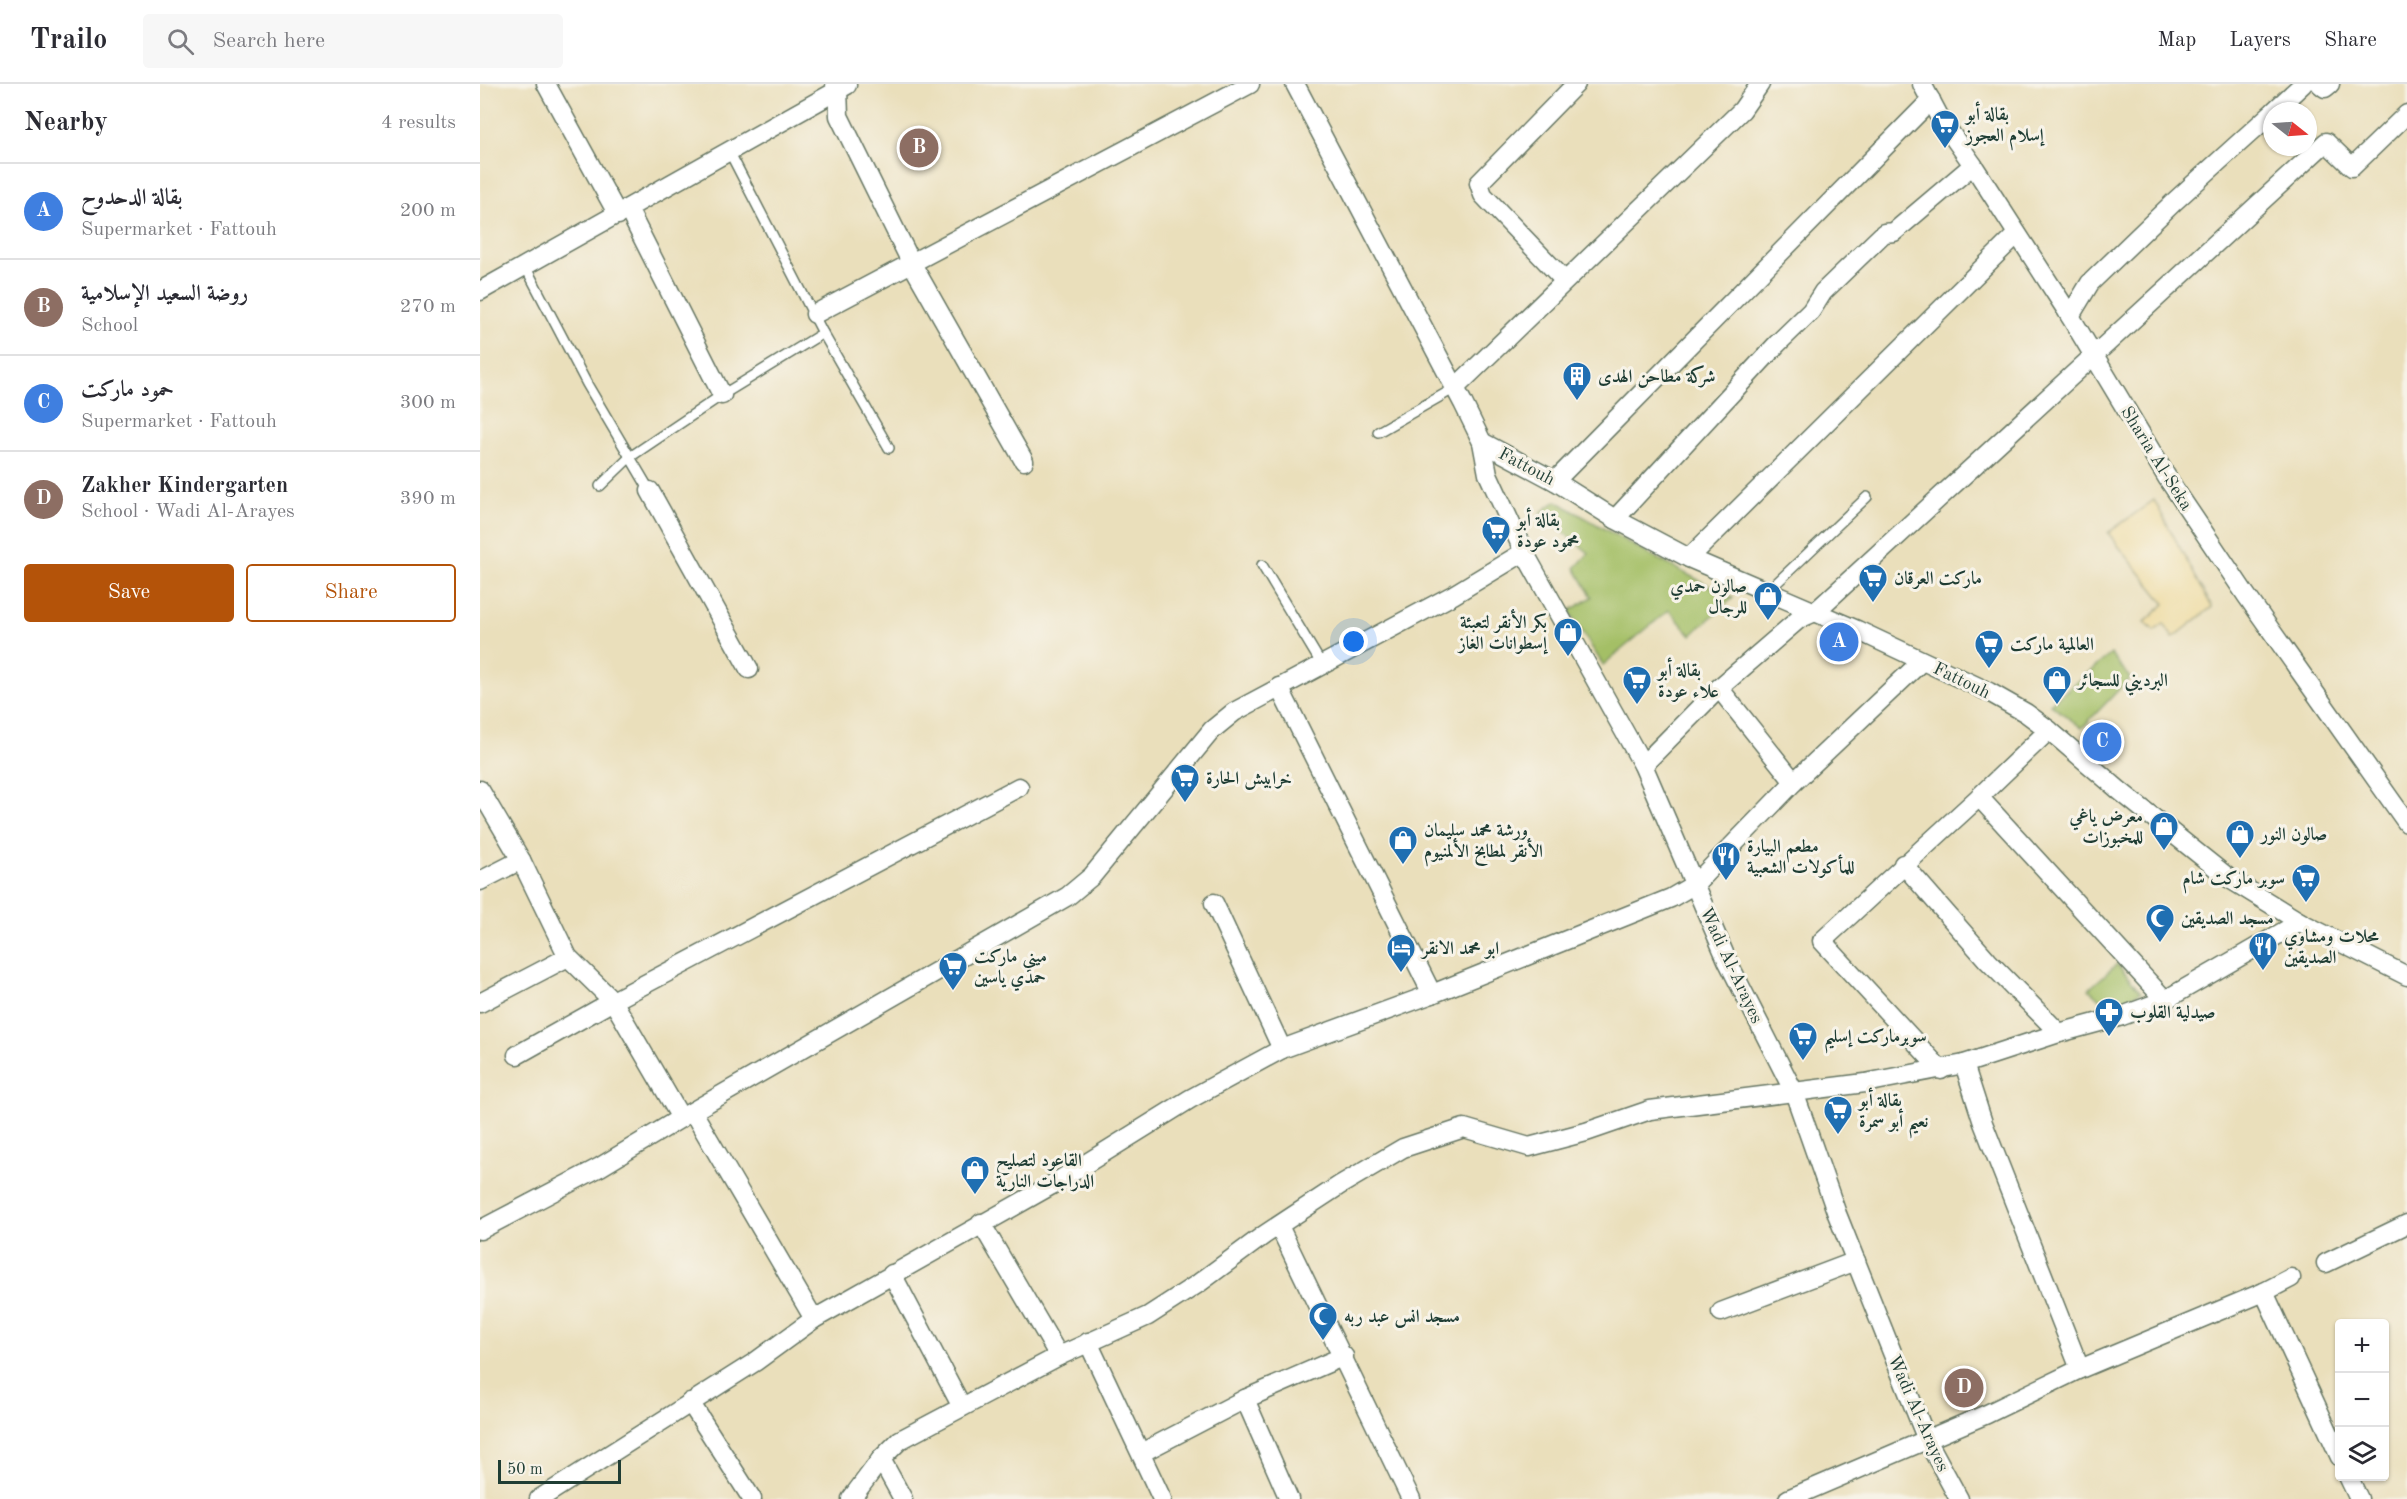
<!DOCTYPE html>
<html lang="en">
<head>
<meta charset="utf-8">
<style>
	:root { --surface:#fff; --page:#f7f7f7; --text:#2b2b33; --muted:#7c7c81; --line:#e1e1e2; --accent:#b45309 }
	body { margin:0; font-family:"Old Standard TT",Amiri,serif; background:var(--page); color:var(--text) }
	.controls { position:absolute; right:18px; bottom:18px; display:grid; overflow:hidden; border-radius:6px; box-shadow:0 2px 4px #0004 }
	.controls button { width:54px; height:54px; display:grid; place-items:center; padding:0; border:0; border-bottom:2px solid var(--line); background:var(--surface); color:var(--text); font:30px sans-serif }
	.compass { position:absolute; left:1783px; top:18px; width:54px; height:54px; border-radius:50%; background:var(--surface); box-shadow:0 2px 4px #0004; rotate:107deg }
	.scale { position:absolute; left:18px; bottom:15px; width:123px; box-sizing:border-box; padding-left:6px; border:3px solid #1f3d34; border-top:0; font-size:16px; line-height:21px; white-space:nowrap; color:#1f3d34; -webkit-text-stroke:4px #f7f3e8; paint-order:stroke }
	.you { position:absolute; left:874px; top:558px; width:21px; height:21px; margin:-15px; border:4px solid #fff; border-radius:50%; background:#1a73e8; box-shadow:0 0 0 9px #1a73e833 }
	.badge { display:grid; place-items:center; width:39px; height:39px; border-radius:50%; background:var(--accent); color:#fff; font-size:20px; font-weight:700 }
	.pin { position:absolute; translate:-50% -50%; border:3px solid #fff; box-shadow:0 2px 6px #0006 }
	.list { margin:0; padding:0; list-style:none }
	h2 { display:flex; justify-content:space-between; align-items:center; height:78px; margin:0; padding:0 24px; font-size:26px }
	h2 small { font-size:20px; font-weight:400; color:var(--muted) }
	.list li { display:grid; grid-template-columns:39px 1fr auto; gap:18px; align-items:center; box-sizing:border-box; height:96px; padding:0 24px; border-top:2px solid var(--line) }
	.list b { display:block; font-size:22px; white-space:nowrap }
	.list p { margin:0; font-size:20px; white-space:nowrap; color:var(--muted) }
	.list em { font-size:20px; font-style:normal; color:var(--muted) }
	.actions { display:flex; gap:12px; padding:18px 24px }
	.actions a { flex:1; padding:14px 0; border:2px solid var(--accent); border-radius:6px; text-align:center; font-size:21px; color:var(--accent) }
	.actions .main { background:var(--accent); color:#fff }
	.icon { flex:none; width:33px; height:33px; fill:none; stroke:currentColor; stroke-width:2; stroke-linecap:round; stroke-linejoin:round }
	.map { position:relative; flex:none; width:1927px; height:1415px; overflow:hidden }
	header { display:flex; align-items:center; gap:36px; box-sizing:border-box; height:84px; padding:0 30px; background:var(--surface); border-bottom:2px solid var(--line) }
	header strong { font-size:28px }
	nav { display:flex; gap:33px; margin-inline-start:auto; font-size:21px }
	.search { width:420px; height:54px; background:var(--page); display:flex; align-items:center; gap:15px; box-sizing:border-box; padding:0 21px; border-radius:6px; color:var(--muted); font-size:22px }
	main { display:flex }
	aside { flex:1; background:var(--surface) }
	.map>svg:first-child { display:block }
</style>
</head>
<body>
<header>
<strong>Trailo</strong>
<div class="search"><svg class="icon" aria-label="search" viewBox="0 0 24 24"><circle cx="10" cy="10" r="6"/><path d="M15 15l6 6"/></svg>Search here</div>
<nav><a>Map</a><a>Layers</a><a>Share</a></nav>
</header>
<main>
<aside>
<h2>Nearby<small>4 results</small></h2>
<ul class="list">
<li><span class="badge" style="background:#3f7fe0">A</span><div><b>بقالة الدحدوح</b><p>Supermarket · Fattouh</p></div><em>200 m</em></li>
<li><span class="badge" style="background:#8d6e63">B</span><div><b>روضة السعيد الإسلامية</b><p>School</p></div><em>270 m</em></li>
<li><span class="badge" style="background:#3f7fe0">C</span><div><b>حمود ماركت</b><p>Supermarket · Fattouh</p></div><em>300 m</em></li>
<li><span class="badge" style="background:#8d6e63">D</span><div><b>Zakher Kindergarten</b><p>School · Wadi Al-Arayes</p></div><em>390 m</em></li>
</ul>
<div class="actions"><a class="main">Save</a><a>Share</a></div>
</aside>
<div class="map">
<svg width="1927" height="1415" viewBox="0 0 1927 1415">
	<rect width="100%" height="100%" fill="#f7f3e8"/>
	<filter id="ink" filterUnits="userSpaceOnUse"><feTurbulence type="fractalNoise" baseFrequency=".0167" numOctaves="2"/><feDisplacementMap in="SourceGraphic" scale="12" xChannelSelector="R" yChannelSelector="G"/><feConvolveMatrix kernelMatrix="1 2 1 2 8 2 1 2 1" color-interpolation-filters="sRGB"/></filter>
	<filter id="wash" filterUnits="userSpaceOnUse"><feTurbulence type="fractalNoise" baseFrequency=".008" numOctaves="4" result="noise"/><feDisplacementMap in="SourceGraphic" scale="24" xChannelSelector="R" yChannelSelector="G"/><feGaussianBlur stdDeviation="1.35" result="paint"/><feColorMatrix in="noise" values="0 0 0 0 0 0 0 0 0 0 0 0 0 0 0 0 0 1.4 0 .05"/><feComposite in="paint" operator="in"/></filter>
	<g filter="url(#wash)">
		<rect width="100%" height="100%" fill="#eadfbb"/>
		<g fill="#a4bf66" stroke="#627e4d" stroke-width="1.5">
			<path d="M1076 417 1170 471 1253 514 1211 551 1189 526 1123 581 1089 527 1112 513 1095 484 1109 469 1060 429Z"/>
			<path d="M1631 570 1650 594 1602 644 1570 620Z"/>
			<path d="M1637 880 1661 908 1629 924 1609 905Z"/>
		</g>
		<path fill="#eeda9e" stroke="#868c69" stroke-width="1.5" d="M1674 416 1732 523 1693 554 1684 540 1674 547 1665 538 1685 520 1628 449Z"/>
	</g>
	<g filter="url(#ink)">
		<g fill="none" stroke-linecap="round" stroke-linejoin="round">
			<g stroke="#667663" stroke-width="12">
				<g id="service">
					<path d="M249 67 343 249 409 364"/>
					<path d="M45 182 107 300 170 407"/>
					<path d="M898 348 975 304"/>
					<path d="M120 402 150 373 242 311 343 249"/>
					<path d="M782 481 842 581"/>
					<path d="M1287 508 1387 413"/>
				</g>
			</g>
			<g stroke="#667663" stroke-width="21">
				<g id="minor">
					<path d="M66 0 138 131"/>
					<path d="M355 0 358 6 359 32 432 180 544 377"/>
					<path d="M815 0 983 319 1002 358 1008 390 1044 468 1163 681 1247 876 1314 1008 1357 1130 1447 1356 1479 1415"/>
					<path d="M1442 0 1460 34 1493 81 1587 227 1688 395 1766 511 1927 739"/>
					<path d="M1840 0 1845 4 1850 0"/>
					<path d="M1794 27 1823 0"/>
					<path d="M148 125 242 311"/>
					<path d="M1084 196 1003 111 999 99 1096 0"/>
					<path d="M0 207 367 1"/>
					<path d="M335 230 770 0"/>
					<path d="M1590 232 1610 199 1695 117 1792 29"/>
					<path d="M975 304 1262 26 1280 0"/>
					<path d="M1002 358 1075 397 1135 435 1209 474 1377 546 1509 608 1546 629 1569 646 1640 707 1750 795 1820 838 1927 892"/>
					<path d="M1075 397 1451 16"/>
					<path d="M170 407 269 585"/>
					<path d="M1135 435 1297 260 1331 227 1343 208 1404 149 1414 148 1493 81"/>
					<path d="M1209 474 1537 150"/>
					<path d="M799 603 952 910"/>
					<path d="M1239 604 1314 698"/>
					<path d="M1163 681 1239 604 1319 535 1335 528 1846 58 1872 83 1927 30"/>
					<path d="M0 706 41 776 88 873 133 917 201 1034"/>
					<path d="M1499 713 1685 916"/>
					<path d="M1423 780 1508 877 1579 949"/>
					<path d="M0 797 41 776"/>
					<path d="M734 819 802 965"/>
					<path d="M0 919 88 873"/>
					<path d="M37 971 133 917 539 703"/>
					<path d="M1484 980 1503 1039 1600 1285"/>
					<path d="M1461 986 1342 857 1499 713 1569 646"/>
					<path d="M213 1028 334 1235"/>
					<path d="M501 1139 579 1272"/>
					<path d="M799 1142 931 1415"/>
					<path d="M0 1146 120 1083 201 1034 588 812 612 792 732 646 754 628 973 511 1044 468"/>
					<path d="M1846 1179 1927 1140"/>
					<path d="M412 1190 482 1323"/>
					<path d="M1784 1208 1860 1373"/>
					<path d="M1241 1228 1376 1177"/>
					<path d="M608 1258 682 1415"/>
					<path d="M210 1318 272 1415"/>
					<path d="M661 1369 765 1315"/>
					<path d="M1868 1392 1879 1415"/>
					<path d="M59 1415 275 1278 334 1235 570 1102 710 1015 802 965 952 910 1191 814 1215 800 1314 698 1442 577"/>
					<path d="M371 1415 401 1375"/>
					<path d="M423 1415 401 1375 420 1356 579 1272 668 1232 719 1199 784 1151 860 1101 923 1064 984 1044 1049 1063 1106 1048 1170 1026 1385 999 1484 980 1579 949 1642 932 1685 916 1820 838"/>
					<path d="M809 1415 765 1315 864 1272"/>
					<path d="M1308 1415 1507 1330 1600 1285 1784 1208 1811 1194"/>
				</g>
			</g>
			<use href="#service" stroke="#fff" stroke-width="9"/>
			<use href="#minor" stroke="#fff" stroke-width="18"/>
		</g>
	</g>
	<defs>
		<g id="supermarket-pin" transform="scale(1.5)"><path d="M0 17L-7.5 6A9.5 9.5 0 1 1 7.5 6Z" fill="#1f6fb2" stroke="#f7f3e8"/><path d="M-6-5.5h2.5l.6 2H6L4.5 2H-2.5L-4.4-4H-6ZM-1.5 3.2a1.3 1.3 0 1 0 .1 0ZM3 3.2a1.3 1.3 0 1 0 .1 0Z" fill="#fff"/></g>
		<g id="building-pin" transform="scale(1.5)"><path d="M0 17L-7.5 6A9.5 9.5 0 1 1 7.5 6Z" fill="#1f6fb2" stroke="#f7f3e8"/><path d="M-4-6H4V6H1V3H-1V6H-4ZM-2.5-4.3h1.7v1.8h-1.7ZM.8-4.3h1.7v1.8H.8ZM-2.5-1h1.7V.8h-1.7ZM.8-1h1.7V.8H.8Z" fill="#fff"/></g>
		<g id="shop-pin" transform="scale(1.5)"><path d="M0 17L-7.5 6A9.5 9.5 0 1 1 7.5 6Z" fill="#1f6fb2" stroke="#f7f3e8"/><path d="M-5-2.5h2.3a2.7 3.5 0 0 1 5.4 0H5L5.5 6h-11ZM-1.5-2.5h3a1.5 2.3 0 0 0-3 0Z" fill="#fff"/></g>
		<g id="restaurant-pin" transform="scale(1.5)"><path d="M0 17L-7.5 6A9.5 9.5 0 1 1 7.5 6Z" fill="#1f6fb2" stroke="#f7f3e8"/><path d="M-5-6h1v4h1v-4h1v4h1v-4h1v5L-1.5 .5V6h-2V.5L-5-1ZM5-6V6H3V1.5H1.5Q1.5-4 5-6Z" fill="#fff"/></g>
		<g id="mosque-pin" transform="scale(1.5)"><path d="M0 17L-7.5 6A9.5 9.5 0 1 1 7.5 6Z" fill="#1f6fb2" stroke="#f7f3e8"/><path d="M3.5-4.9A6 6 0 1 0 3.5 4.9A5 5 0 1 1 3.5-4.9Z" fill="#fff"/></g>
		<g id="hotel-pin" transform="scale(1.5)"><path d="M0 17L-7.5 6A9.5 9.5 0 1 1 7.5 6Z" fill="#1f6fb2" stroke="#f7f3e8"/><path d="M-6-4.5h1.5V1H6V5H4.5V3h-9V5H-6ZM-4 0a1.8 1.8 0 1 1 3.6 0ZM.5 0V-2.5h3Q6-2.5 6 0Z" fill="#fff"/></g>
		<g id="pharmacy-pin" transform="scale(1.5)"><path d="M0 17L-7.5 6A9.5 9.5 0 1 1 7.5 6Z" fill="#1f6fb2" stroke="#f7f3e8"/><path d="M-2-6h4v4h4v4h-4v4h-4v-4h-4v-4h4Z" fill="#fff"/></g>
	</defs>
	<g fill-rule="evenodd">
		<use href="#supermarket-pin" x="1465" y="40"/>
		<use href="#building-pin" x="1097" y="292"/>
		<use href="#supermarket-pin" x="1016" y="446"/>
		<use href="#supermarket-pin" x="1393" y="494"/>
		<use href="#shop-pin" x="1288" y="512"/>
		<use href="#shop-pin" x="1088" y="548"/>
		<use href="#supermarket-pin" x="1509" y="560"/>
		<use href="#supermarket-pin" x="1157" y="596"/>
		<use href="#shop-pin" x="1577" y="596"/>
		<use href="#supermarket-pin" x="705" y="694"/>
		<use href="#shop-pin" x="1684" y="742"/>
		<use href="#shop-pin" x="1760" y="750"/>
		<use href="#shop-pin" x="923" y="756"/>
		<use href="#restaurant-pin" x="1246" y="772"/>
		<use href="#supermarket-pin" x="1826" y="794"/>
		<use href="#mosque-pin" x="1680" y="834"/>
		<use href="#restaurant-pin" x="1783" y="862"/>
		<use href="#hotel-pin" x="921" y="864"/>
		<use href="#supermarket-pin" x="473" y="882"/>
		<use href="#pharmacy-pin" x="1629" y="928"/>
		<use href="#supermarket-pin" x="1323" y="952"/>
		<use href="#supermarket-pin" x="1358" y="1026"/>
		<use href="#shop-pin" x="495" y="1086"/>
		<use href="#mosque-pin" x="843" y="1232"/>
	</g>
	<g text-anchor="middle" stroke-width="6" stroke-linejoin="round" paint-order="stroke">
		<g font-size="18" font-weight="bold" fill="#1f3d34" stroke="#f7f3e8" text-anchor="start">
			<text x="1486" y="36">بقالة أبو<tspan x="1486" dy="21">إسلام العجوز</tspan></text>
			<text x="1118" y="298">شركة مطاحن الهدى</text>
			<text x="1037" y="442">بقالة أبو<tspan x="1037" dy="21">محمود عودة</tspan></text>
			<text x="1414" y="500">ماركت العرقان</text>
			<text x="1267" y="508" text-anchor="end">صالون حمدي<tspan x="1267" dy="21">للرجال</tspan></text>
			<text x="1067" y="544" text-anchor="end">بكر الأنقر لتعبئة<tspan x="1067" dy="21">إسطوانات الغاز</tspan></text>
			<text x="1530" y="566">العالمية ماركت</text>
			<text x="1178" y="592">بقالة أبو<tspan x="1178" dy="21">علاء عودة</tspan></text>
			<text x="1598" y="602">البرديني للسجائر</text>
			<text x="726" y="700">خرابيش الحارة</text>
			<text x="1663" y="738" text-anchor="end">معرض ياغي<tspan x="1663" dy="21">للمخبوزات</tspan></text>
			<text x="944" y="752">ورشة محمد سليمان<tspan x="944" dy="21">الأنقر لمطابخ الألمنيوم</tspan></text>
			<text x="1781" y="756">صالون النور</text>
			<text x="1267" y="768">مطعم البيارة<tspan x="1267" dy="21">للمأكولات الشعبية</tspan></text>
			<text x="1805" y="800" text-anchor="end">سوبر ماركت شام</text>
			<text x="1701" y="840">مسجد الصديقين</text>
			<text x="1804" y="858">محلات ومشاوي<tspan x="1804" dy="21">الصديقين</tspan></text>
			<text x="942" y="870">ابو محمد الانقر</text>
			<text x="494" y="878">ميني ماركت<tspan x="494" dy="21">حمدي ياسين</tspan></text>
			<text x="1650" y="934">صيدلية القلوب</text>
			<text x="1344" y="958">سوبرماركت إسليم</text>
			<text x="1379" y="1022">بقالة أبو<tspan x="1379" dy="21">نعيم أبو سمرة</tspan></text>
			<text x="516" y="1082">القاعود لتصليح<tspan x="516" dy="21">الدراجات النارية</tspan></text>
			<text x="864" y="1238">مسجد انس عبد ربه</text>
		</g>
		<g font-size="18" fill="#1f3d34" stroke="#f7f3e8">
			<text transform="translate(1677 374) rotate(58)" y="6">Sharia Al-Seka</text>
			<text transform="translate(1047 382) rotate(28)" y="6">Fattouh</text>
			<text transform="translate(1482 596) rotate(26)" y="6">Fattouh</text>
			<text transform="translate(1252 881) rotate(65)" y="6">Wadi Al-Arayes</text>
			<text transform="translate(1439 1329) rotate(66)" y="6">Wadi Al-Arayes</text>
		</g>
	</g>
</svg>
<div class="controls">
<button>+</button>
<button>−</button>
<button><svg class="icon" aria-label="layers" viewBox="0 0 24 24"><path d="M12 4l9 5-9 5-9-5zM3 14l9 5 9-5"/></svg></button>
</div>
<svg class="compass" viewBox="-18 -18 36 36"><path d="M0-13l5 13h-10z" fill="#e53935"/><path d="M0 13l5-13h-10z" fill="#7c7c81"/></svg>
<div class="scale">50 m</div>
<div class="you"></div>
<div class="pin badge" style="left:1359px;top:558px;background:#3f7fe0">A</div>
<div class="pin badge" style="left:439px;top:64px;background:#8d6e63">B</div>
<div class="pin badge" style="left:1622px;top:658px;background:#3f7fe0">C</div>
<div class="pin badge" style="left:1484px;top:1304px;background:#8d6e63">D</div>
</div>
</main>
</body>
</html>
